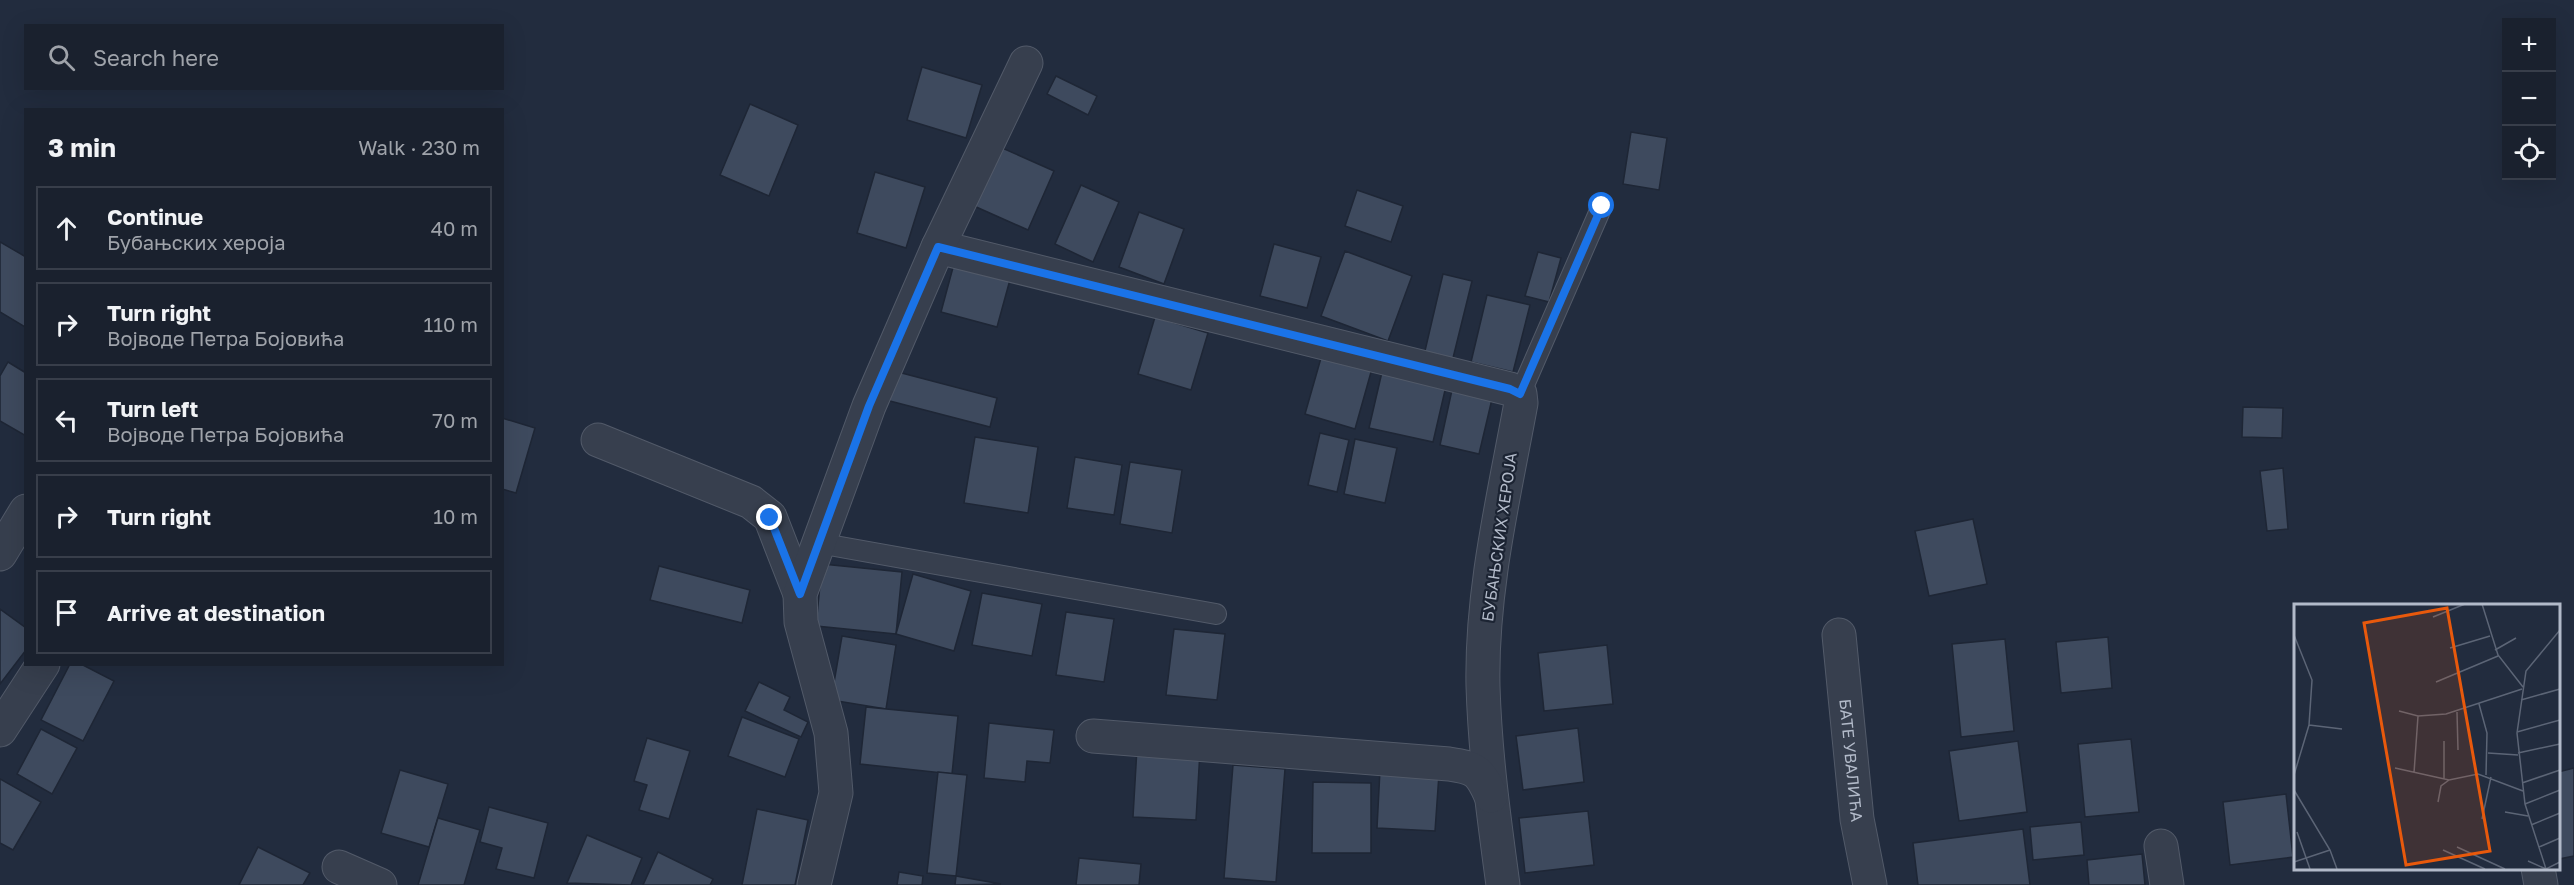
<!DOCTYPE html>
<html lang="en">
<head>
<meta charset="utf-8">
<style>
	:root { --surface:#1a212e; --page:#272e3a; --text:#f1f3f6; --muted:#9fa3aa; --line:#383e4a }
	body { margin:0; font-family:"Golos Text",sans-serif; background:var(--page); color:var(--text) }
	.controls { position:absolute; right:18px; top:18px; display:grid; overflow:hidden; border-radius:0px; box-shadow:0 6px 24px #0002 }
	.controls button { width:54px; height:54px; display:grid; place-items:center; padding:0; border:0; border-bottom:2px solid var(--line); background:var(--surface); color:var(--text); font:30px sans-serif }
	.stop { position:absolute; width:18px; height:18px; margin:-14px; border:4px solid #1a73e8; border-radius:50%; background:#fff }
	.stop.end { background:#1a73e8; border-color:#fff; box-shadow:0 2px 6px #0008 }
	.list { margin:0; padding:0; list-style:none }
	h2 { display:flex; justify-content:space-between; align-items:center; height:78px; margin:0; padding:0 24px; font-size:26px }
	h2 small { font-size:20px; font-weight:400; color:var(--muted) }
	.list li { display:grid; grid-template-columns:39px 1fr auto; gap:18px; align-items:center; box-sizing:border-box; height:84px; margin:0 12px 12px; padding:0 12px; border:2px solid var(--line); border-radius:0px }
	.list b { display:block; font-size:22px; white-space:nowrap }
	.list p { margin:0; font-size:20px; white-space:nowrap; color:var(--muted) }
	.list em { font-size:20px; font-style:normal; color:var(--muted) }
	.icon { flex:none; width:33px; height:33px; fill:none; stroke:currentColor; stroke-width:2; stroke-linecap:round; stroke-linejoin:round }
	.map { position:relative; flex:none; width:2574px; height:885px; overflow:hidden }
	.search { position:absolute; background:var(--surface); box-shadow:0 6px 24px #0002; left:24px; top:24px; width:480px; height:66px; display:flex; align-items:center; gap:15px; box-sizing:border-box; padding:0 21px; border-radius:0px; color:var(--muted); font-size:22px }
	.panel { position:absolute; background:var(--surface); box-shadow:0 6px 24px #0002; left:24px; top:108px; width:480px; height:558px; border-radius:0px }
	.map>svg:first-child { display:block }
</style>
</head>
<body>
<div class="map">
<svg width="2574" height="885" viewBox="0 0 2574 885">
	<rect width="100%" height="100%" fill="#222c3e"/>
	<g fill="#3e4a5e" stroke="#1e2635" stroke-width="1.5">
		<path d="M922 67 982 85 966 138 907 120Z"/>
		<path d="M1056 76 1097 96 1088 115 1047 94Z"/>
		<path d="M750 104 798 125 769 196 720 175Z"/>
		<path d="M1631 132 1667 138 1659 190 1623 184Z"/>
		<path d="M1000 147 1054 171 1028 230 974 206Z"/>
		<path d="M875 172 925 187 906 248 857 233Z"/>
		<path d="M1081 185 1119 202 1093 262 1055 244Z"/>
		<path d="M1357 190 1403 206 1391 242 1345 226Z"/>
		<path d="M1139 212 1184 229 1164 284 1119 267Z"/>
		<path d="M0 242 26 257 25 327 0 312Z"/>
		<path d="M1274 244 1321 257 1307 308 1260 296Z"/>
		<path d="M1345 251 1412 276 1388 341 1321 316Z"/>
		<path d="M1538 252 1561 258 1549 302 1525 296Z"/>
		<path d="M955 260 1011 276 997 327 941 312Z"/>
		<path d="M1443 274 1472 281 1452 362 1424 355Z"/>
		<path d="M1487 295 1530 305 1513 372 1471 362Z"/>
		<path d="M1155 317 1208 333 1191 390 1138 374Z"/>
		<path d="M1323 351 1373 365 1355 429 1305 414Z"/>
		<path d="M8 362 26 373V436L0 421V376Z"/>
		<path d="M894 371 997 398 990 427 886 400Z"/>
		<path d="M1382 372 1446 386 1433 442 1369 428Z"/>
		<path d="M1452 390 1492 399 1479 454 1440 445Z"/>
		<path d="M2243 407 2283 408 2282 438 2242 437Z"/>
		<path d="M502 418 535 428 516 493 502 489Z"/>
		<path d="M1320 433 1349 440 1337 492 1308 485Z"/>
		<path d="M975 437 1038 447 1028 513 964 503Z"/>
		<path d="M1355 439 1397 448 1385 503 1344 494Z"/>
		<path d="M1075 457 1122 465 1114 515 1067 508Z"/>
		<path d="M1130 462 1182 470 1172 533 1120 524Z"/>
		<path d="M2283 468 2288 529 2267 531 2260 471Z"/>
		<path d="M1973 519 1987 584 1929 596 1915 531Z"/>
		<path d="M822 564 902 572 896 634 816 626Z"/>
		<path d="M659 566 750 590 742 623 650 600Z"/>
		<path d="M913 574 971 591 954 651 896 634Z"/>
		<path d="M982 593 1042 604 1032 656 972 645Z"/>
		<path d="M0 609 26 628V650L0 684Z"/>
		<path d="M1066 612 1114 619 1104 682 1056 675Z"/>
		<path d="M1174 629 1225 634 1217 700 1166 695Z"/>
		<path d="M842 636 896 645 886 709 831 700Z"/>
		<path d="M2108 637 2112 688 2061 693 2056 642Z"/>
		<path d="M2005 639 2014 731 1961 737 1952 644Z"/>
		<path d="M1607 645 1613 704 1544 711 1538 653Z"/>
		<path d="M70 664H81L114 681 83 741 41 720Z"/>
		<path d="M759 682 790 697 784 710 808 722 801 737 745 711Z"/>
		<path d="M866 707 958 716 952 774 860 764Z"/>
		<path d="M742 717 799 739 785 777 728 756Z"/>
		<path d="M989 723 1054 730 1050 763 1027 761 1025 782 984 778Z"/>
		<path d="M1578 728 1584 782 1523 790 1516 736Z"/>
		<path d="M41 729 77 748 52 794 17 774Z"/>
		<path d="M647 738 690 751 669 819 639 810 647 785 634 781Z"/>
		<path d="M2131 739 2139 812 2085 817 2078 744Z"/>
		<path d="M2018 741 2027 812 1959 821 1949 751Z"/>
		<path d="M1137 748 1200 751 1196 820 1133 817Z"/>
		<path d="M1233 765 1285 769 1276 882 1224 878Z"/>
		<path d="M2574 768V856L2559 859 2558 772Z"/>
		<path d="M400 770 448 784 429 847 381 833Z"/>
		<path d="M1380 770 1439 774 1435 831 1377 828Z"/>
		<path d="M938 772 967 775 956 876 927 873Z"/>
		<path d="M0 779 41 802 13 850 0 843Z"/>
		<path d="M1313 782 1371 783V853H1312Z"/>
		<path d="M2286 794 2293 857 2230 865 2223 802Z"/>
		<path d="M489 807 548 823 534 878 496 869 502 848 480 842Z"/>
		<path d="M757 809 808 820 795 885H742Z"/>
		<path d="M1588 811 1594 865 1525 873 1519 818Z"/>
		<path d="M438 818 480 830 464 885H418Z"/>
		<path d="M2081 822 2084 855 2033 860 2030 827Z"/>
		<path d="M2023 829 2030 885H1918L1913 843Z"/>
		<path d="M587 835 642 858 631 885 567 883Z"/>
		<path d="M258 847 310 873 303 885H239Z"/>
		<path d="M658 852 713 879 710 885H643Z"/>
		<path d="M2142 854 2145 885H2089L2087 860Z"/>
		<path d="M1079 858 1141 864 1139 885H1076Z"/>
		<path d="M899 872 923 876 922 885H897Z"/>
		<path d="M956 876 1001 884 955 885Z"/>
	</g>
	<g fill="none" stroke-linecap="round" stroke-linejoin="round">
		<g stroke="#525a69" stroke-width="22">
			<g id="service">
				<path d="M1520 394 1602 206"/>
				<path d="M818 543 1216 614"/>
			</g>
		</g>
		<g stroke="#525a69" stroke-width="35">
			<g id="minor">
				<path d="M938 247 1510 389 1520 394 1521 403C1504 496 1481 591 1483 686 1485 753 1494 819 1503 885"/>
				<path d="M598 440 751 502 770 517 800 594"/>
				<path d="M0 554 26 511"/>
				<path id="s1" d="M1839 635 1857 819 1870 885"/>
				<path d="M0 730 43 664"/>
				<path d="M1093 736 1449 764C1476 768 1480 771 1491 796"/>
				<path d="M2161 846 2167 885"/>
				<path d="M339 867 380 885"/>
				<path d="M2538 868 2541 885"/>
				<path d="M814 885 836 793 831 733 801 622 800 594 869 406 938 247 1026 63"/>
			</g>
		</g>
		<use href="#service" stroke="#373f4e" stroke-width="20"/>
		<use href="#minor" stroke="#373f4e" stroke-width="33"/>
	</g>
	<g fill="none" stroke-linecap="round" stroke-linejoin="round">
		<path stroke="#1a73e8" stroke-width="8" d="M770 518 800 594 869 406 938 247 1510 389 1520 394 1602 206"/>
	</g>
	<g text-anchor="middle" stroke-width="4.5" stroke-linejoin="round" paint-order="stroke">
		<g font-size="16" fill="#b2bac9" stroke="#1c2433">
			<text transform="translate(1499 537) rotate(-82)" y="6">БУБАЊСКИХ ХЕРОЈА</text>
			<text dy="6" stroke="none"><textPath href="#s1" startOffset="126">БАТЕ УВАЛИЋА</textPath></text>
		</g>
	</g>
	<g transform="translate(2294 604)">
		<rect width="266" height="266" fill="#222c3e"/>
		<path fill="none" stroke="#5c6576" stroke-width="1.5" d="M188 0 204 51 229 83M139 13 171 0M0 31 18 76 15 121 0 171M156 44 196 32M201 46 222 34M142 78 204 52M227 96 266 85M185 100 193 129 192 171M105 107 124 112 152 110 228 85M163 108 164 146M15 121 48 125M223 128 266 116M194 149 224 151M224 149 266 140M101 164 155 176 184 170 229 187M120 169 124 112M150 175V137M228 179 266 166M0 186 36 246 43 265M144 198 147 182 155 176M231 200 266 186M211 208 234 212M188 215 197 173M237 221 266 209M3 228 16 265M163 243 211 265M245 243 266 234M149 246 191 265M234 257 252 265 266 258M0 258 36 246M252 265 231 200 223 129 232 67 266 26"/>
		<path fill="#e8590c" fill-opacity="0.15" stroke="#e8590c" stroke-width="3" d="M153 4 196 247 112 261 70 19Z"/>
		<rect width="266" height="266" fill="none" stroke="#b2bac9" stroke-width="3"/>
	</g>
</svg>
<div class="controls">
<button>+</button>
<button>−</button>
<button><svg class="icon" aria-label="locate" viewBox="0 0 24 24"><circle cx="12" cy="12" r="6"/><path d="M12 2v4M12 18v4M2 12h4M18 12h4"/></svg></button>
</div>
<div class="stop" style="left:1602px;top:206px"></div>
<div class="stop end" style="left:770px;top:518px"></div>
<div class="search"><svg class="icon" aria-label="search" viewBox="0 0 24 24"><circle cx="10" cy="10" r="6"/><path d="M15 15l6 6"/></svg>Search here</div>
<section class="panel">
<h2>3 min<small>Walk · 230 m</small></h2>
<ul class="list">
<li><svg class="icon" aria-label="ahead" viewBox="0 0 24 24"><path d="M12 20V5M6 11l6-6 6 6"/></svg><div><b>Continue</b><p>Бубањских хероја</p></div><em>40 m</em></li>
<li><svg class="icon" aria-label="right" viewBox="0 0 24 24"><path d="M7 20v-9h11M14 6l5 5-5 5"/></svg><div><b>Turn right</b><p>Војводе Петра Бојовића</p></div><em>110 m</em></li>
<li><svg class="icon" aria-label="left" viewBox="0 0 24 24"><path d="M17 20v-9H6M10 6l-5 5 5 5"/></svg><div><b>Turn left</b><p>Војводе Петра Бојовића</p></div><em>70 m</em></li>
<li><svg class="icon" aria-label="right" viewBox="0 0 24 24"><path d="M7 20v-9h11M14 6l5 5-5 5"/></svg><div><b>Turn right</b></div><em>10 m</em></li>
<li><svg class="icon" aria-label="arrive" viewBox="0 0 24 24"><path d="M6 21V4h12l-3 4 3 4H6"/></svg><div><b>Arrive at destination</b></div></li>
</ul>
</section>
</div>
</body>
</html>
